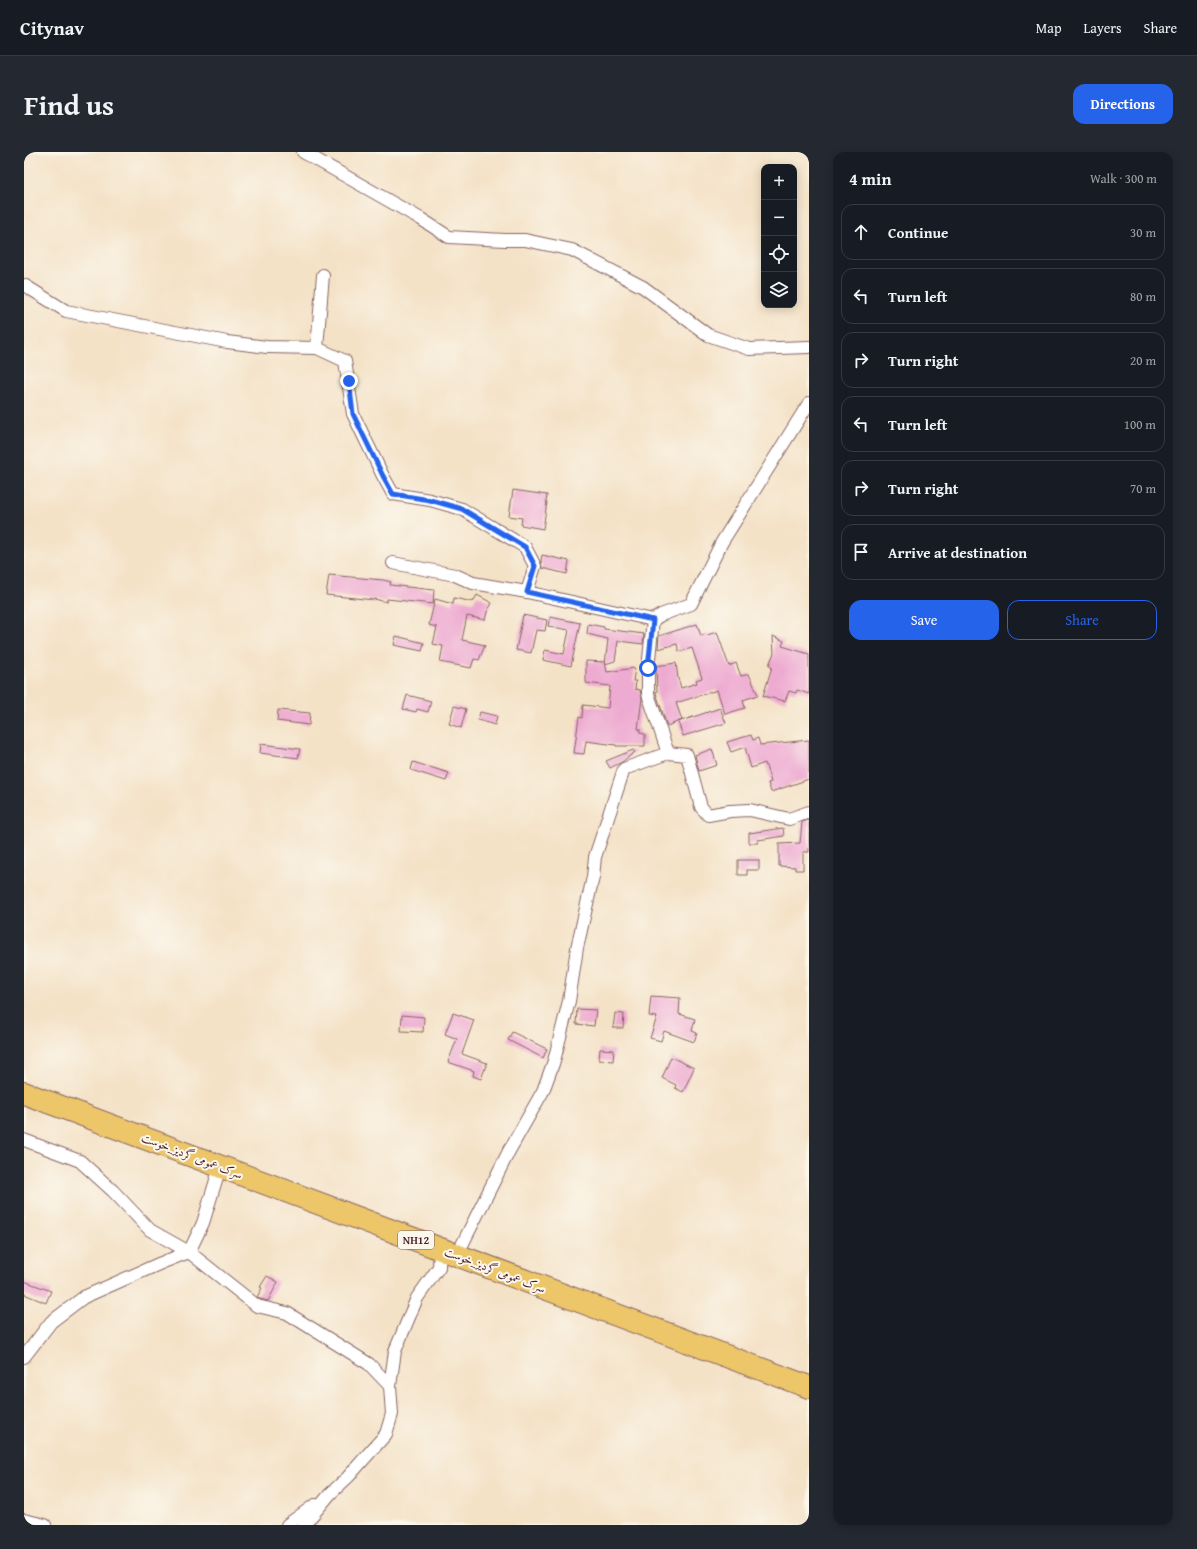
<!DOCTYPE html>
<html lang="en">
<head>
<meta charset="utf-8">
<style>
	:root { --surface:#171b24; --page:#242831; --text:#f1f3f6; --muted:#9ea1a6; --line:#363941; --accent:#2563eb }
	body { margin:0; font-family:"Gentium Book Plus",Amiri,serif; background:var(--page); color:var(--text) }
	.controls { position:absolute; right:12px; top:12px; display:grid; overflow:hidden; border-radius:8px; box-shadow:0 2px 10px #0003 }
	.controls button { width:36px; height:36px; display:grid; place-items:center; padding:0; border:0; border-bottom:1px solid var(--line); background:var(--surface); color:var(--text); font:20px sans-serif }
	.stop { position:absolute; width:12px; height:12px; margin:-9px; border:3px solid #2563eb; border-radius:50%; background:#fff }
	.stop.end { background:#2563eb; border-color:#fff; box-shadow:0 1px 4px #0008 }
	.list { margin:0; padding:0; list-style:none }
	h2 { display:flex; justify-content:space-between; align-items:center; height:52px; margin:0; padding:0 16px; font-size:17px }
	h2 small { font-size:13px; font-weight:400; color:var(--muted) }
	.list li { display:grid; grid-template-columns:26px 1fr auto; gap:12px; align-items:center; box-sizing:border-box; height:56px; margin:0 8px 8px; padding:0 8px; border:1px solid var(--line); border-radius:12px }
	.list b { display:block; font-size:15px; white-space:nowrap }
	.list em { font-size:13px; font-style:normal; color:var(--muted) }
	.actions { display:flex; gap:8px; padding:12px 16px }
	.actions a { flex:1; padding:9px 0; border:1px solid var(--accent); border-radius:12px; text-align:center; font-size:14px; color:var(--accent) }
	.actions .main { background:var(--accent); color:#fff }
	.icon { flex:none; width:22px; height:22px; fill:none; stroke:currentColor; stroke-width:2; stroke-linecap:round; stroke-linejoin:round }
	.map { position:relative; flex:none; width:785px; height:1373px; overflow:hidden; border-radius:12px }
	header { display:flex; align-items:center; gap:24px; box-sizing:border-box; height:56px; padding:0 20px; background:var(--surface); border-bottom:1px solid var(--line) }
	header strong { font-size:19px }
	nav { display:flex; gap:22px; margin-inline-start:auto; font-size:14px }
	.intro { display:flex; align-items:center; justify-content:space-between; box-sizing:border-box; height:96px; padding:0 24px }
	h1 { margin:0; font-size:28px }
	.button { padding:10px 18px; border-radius:12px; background:var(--accent); color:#fff; font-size:14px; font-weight:700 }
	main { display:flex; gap:24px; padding:0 24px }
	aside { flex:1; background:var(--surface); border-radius:12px; box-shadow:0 2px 10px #0003 }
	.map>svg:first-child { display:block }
</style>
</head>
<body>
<header>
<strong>Citynav</strong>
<nav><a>Map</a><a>Layers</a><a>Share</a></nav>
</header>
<div class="intro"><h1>Find us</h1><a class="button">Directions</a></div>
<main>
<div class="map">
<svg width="785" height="1373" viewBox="0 0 785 1373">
	<rect width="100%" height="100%" fill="#fbf7ec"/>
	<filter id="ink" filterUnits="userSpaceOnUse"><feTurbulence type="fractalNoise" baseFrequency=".025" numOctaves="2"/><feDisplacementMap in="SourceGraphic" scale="8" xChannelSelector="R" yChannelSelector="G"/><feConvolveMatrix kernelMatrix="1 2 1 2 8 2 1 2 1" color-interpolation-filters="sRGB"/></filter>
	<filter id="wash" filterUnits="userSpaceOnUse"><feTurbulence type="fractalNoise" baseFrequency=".012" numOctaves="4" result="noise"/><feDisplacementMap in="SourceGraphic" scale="16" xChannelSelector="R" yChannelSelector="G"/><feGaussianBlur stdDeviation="0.9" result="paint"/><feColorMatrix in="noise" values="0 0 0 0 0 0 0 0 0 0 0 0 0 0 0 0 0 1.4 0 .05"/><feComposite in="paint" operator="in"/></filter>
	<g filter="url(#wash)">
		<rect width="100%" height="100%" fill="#f4e2c7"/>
		<g id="blocks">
			<g fill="#eeabd2">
				<path d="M489 338 523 343 522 350H523L519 377 497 373 498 366 485 364Z"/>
				<path d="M518 403 545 409 543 422 518 416 517 409Z"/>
				<path d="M305 423 359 428 367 430 366 433 410 438 409 452 363 447V450L350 447V448L302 443Z"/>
				<path d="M453 443 468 451 463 460 461 468 443 464 438 488 461 493 455 508 450 507 447 516 416 510 419 494 409 492 413 475 405 473 411 447 429 452 430 446 449 450Z"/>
				<path d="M499 463 523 468 521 479 512 478 507 501 492 498Z"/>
				<path d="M526 465 556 471 547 514 519 508 521 498 540 502 545 478 524 474Z"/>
				<path d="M564 472 580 475V477L620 482 619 492 594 489 591 509 581 512 584 487 563 482Z"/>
				<path d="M673 472 677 484 682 482 683 483 693 480 705 514 712 511 717 524 725 522 734 543 719 548 721 556 701 562 693 538 671 545 652 551 658 568 643 574 632 541V539L633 540 632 514 652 511 654 526 657 536 673 531 672 528 678 526 668 496 655 500 653 492 634 497 635 484Z"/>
				<path d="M372 484 400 491 398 499 370 493Z"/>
				<path d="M749 484 760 489 758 494 785 502V542L773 538 772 541 765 539 761 549 739 544 748 515 745 513 750 501Z"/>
				<path d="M562 509 581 510 583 520 611 516 609 529H612L611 537 616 538 618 546 614 577H616V581L621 582V594H592V593L562 589 560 602 550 601 555 565 558 566 559 553 584 556 586 534 562 531Z"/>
				<path d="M383 543 407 549 404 560 393 557 392 560 379 557Z"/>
				<path d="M430 554 442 557 437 576 425 572Z"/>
				<path d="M696 556 702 571 659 584 654 570Z"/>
				<path d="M254 558 286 561 285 573 253 569Z"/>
				<path d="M456 560 473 564 471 573 454 568Z"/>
				<path d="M727 583 729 588 734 586 736 593 785 588V627L747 640 744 631 747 630 741 611 727 616 721 595 707 600 703 590Z"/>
				<path d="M237 592 276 597 274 606 236 601Z"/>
				<path d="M688 597 693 613 675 619 671 603Z"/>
				<path d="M609 598 611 600 598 610 586 616 582 609Z"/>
				<path d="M389 610 425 621 422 629 387 618Z"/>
				<path d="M785 668V700H779V718H771V715L755 714V692L776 691 778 670Z"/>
				<path d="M759 676 760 684 734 688V691H725V681Z"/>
				<path d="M714 708H735V718H723V723H714Z"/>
				<path d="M627 844 656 846 655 862 671 867 668 879 673 881 670 890 640 879 637 889 626 886 633 865 625 864Z"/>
				<path d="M553 857 572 858 570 874 552 872Z"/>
				<path d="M429 861 450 868 438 902 463 911 457 927 449 924 450 919 424 910 433 887 421 882Z"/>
				<path d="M591 861 600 862 599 876H589Z"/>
				<path d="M378 863 400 865 399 880 377 879Z"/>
				<path d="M488 880 523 897 519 906 484 888Z"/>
				<path d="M576 897 590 898 589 909 575 908Z"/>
				<path d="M647 905 670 916 659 940 651 936 652 933 638 926Z"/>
				<path d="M243 1124 254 1130 244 1149 236 1147 233 1145 238 1136 236 1135Z"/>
				<path d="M0 1129 27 1139 22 1151 0 1142Z"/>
			</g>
		</g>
	</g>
	<g filter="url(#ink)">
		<use href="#blocks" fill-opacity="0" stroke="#866362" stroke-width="1"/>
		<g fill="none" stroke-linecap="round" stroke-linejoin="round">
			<g stroke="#866362" stroke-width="14">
				<g id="street">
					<path d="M279 0 397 67 425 85 481 88H501L548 98 619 135 684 183 725 197 785 195"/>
					<path d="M0 133 42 159 203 190 243 195 293 196 321 209 329 262 359 324 369 342 406 348 438 357 501 395 511 414 503 440"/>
					<path d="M293 196 299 123"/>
					<path d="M369 411 431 423 449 431 503 440 629 468 637 463 667 452 698 390 785 251"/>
					<path d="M629 468 624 516V542L644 601"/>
					<path d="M0 988 56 1009 89 1039 126 1078 165 1100 233 1154 263 1161 345 1212 366 1234"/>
					<path d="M433 1103 485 999 519 939 530 909 545 849 553 796 569 725 571 705 600 617 644 601 663 603 677 655 684 663 706 659 726 658 765 667 785 660"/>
					<path d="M0 1205 27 1170 60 1145 137 1111 165 1100 179 1071 196 1015"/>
					<path d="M0 1368 21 1373"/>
					<path d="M263 1373 291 1353"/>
					<path d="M280 1373 306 1342 324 1325 362 1282 368 1262 366 1234 371 1199 393 1146 415 1115 416 1097"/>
				</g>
			</g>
			<g stroke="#866362" stroke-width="24">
				<path id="highway" d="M0 941 785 1235"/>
			</g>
			<use href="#street" stroke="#fff" stroke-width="12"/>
			<use href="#highway" stroke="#ecc669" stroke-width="22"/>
		</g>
	</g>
	<g fill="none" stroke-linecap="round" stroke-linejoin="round" filter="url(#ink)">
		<path stroke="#2563eb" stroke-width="5" d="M325 229 329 262 359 324 369 342 406 348 438 357 501 395 511 414 503 440 629 468 624 516"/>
	</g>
	<g text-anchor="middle" stroke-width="4" stroke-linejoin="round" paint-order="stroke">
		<rect fill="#fbf7ec" stroke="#7f6065" stroke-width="1" x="374" y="1079" width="36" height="18" rx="3"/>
		<g font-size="11" font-weight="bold" fill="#4a1f2b">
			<text x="392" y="1092">NH12</text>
		</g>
		<g font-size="12" fill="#4a1f2b" stroke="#fbf7ec">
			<text transform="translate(168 1004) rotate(21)" y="4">سرک عمومی گردیز_خوست</text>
			<text transform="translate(471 1118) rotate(21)" y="4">سرک عمومی گردیز_خوست</text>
		</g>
	</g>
</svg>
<div class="controls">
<button>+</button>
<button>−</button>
<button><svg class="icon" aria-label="locate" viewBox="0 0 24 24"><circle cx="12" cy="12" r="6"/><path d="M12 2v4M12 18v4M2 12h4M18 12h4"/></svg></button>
<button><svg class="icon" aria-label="layers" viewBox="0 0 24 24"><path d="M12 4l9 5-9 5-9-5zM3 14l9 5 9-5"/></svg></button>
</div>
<div class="stop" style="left:624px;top:516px"></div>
<div class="stop end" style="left:325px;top:229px"></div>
</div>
<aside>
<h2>4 min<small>Walk · 300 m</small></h2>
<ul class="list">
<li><svg class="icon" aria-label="ahead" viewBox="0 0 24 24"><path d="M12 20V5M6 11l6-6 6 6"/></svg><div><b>Continue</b></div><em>30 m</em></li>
<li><svg class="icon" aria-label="left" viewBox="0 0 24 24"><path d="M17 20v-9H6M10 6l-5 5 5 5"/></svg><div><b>Turn left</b></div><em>80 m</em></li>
<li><svg class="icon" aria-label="right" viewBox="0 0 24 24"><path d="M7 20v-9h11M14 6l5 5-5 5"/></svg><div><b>Turn right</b></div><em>20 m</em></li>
<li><svg class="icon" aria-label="left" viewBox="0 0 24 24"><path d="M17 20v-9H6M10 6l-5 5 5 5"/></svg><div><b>Turn left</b></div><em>100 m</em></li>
<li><svg class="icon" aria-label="right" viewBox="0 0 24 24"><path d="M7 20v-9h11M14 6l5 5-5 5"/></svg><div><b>Turn right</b></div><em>70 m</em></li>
<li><svg class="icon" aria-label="arrive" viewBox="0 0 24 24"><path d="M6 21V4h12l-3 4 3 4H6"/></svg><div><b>Arrive at destination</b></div></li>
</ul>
<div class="actions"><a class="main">Save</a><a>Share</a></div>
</aside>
</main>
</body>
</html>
